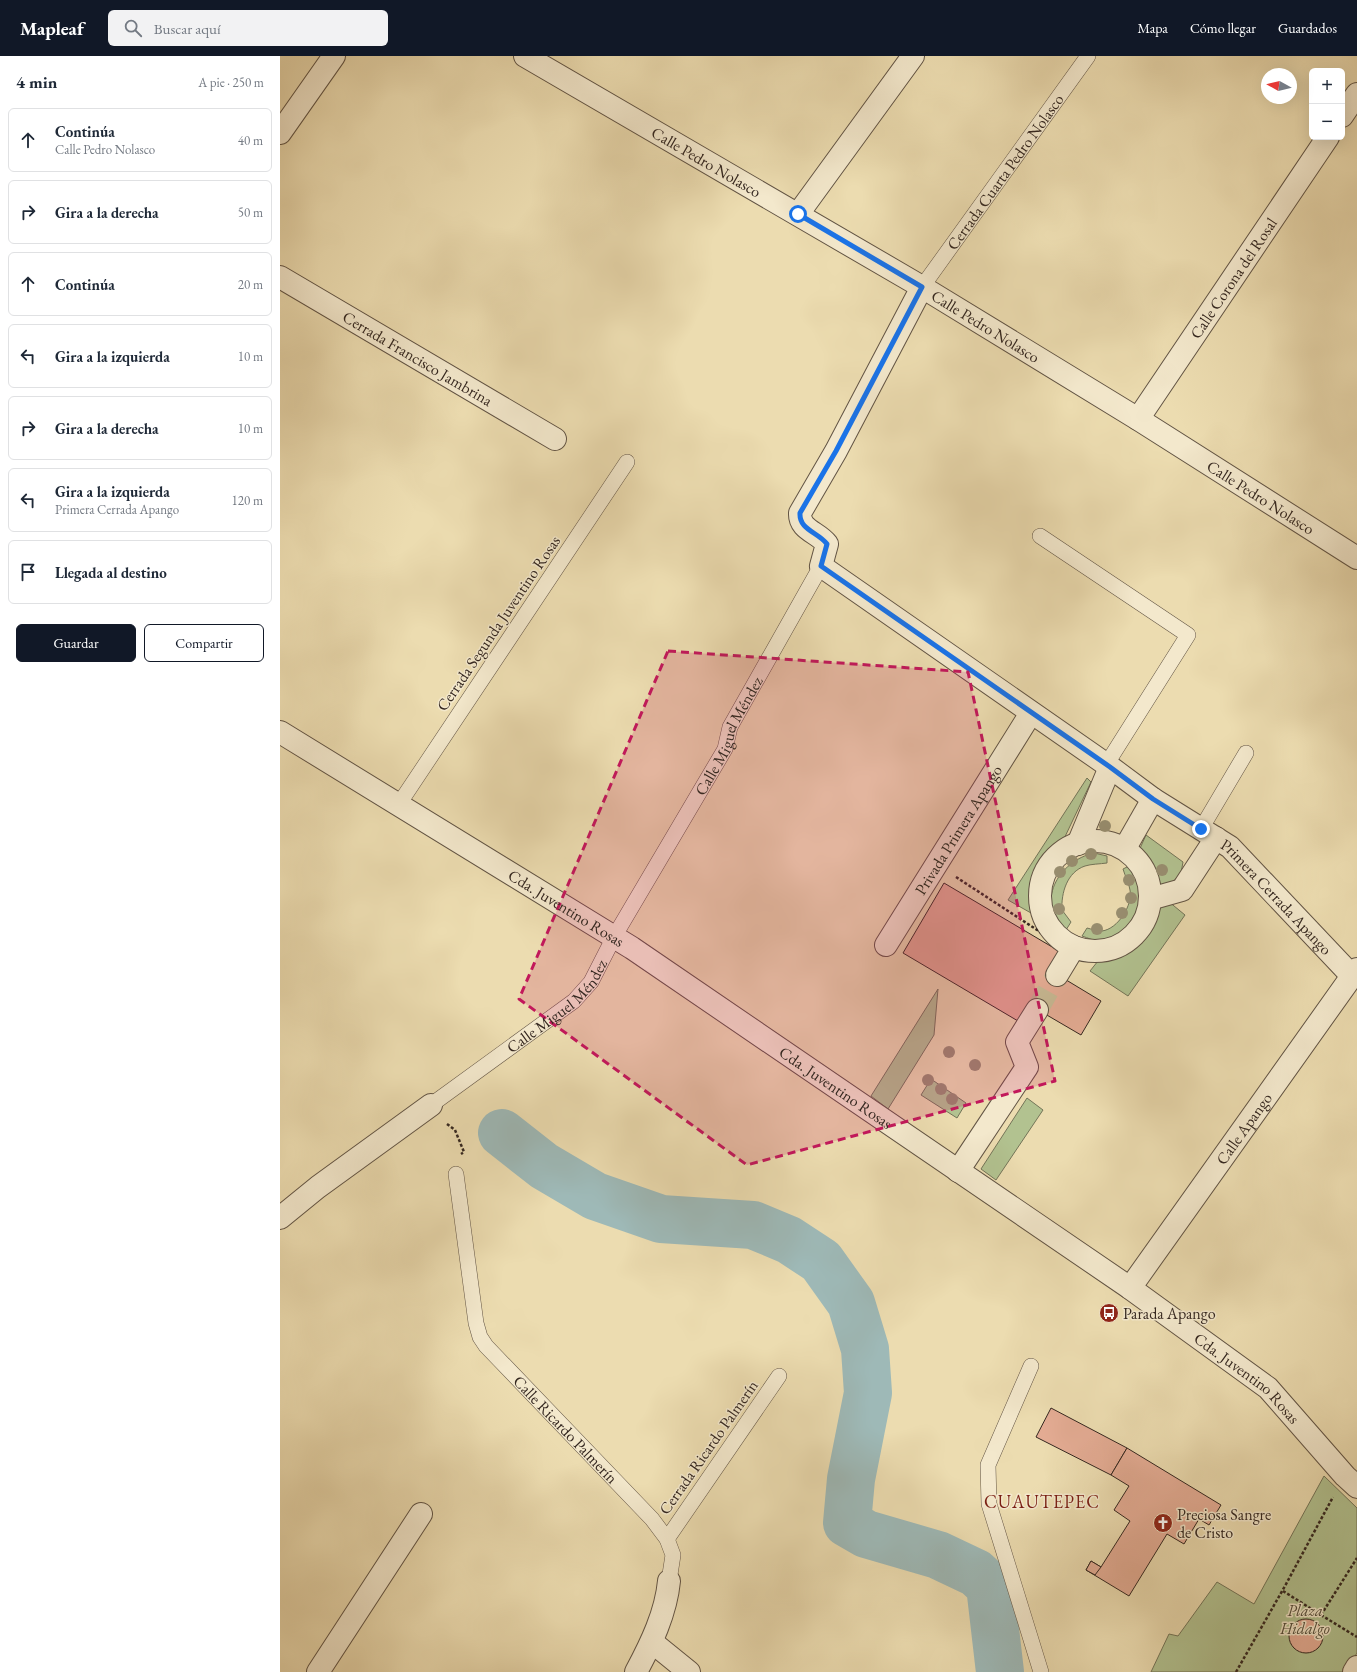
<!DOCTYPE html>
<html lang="es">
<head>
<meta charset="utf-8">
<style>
	:root { --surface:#fff; --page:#f2f2f3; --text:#1f2937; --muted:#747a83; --line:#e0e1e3; --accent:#111827 }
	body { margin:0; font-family:"EB Garamond",serif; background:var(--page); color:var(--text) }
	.controls { position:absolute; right:12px; top:12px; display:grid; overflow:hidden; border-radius:6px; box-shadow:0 4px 16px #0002 }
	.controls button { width:36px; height:36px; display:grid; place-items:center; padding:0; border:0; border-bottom:1px solid var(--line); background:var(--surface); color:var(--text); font:20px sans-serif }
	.compass { position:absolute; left:981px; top:12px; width:36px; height:36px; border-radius:50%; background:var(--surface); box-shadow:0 4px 16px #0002; rotate:278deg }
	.stop { position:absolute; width:12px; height:12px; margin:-9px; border:3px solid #1a73e8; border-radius:50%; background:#fff }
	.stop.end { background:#1a73e8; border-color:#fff; box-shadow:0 1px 4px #0008 }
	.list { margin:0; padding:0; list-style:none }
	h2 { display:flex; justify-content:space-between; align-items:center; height:52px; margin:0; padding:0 16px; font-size:17px }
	h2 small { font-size:13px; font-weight:400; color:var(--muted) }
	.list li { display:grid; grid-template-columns:26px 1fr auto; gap:12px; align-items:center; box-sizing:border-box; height:64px; margin:0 8px 8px; padding:0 8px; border:1px solid var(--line); border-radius:6px }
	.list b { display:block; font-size:15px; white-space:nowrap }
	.list p { margin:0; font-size:13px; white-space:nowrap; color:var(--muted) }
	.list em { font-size:13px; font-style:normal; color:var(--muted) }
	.actions { display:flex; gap:8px; padding:12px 16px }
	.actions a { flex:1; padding:9px 0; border:1px solid var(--accent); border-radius:6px; text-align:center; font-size:14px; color:var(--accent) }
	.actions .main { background:var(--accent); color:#fff }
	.icon { flex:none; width:22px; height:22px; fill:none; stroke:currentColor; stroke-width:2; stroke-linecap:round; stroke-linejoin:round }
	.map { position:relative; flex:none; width:1077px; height:1616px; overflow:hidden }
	header { display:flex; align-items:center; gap:24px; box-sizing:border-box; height:56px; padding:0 20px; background:var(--accent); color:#fff }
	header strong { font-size:19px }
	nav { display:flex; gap:22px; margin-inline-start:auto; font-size:14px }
	.search { width:280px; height:36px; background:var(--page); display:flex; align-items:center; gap:10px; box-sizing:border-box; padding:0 14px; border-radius:6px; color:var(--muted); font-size:15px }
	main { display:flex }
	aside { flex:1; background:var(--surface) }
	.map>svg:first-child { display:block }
</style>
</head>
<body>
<header>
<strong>Mapleaf</strong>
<div class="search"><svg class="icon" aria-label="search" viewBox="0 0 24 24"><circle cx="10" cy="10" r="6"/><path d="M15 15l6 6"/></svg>Buscar aquí</div>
<nav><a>Mapa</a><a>Cómo llegar</a><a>Guardados</a></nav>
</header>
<main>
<aside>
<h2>4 min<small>A pie · 250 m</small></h2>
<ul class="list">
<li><svg class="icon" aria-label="ahead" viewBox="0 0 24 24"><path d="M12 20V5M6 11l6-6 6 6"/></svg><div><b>Continúa</b><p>Calle Pedro Nolasco</p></div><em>40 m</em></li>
<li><svg class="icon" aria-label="right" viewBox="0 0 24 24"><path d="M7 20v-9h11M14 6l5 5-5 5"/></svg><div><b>Gira a la derecha</b></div><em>50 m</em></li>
<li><svg class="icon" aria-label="ahead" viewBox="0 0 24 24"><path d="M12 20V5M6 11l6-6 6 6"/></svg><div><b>Continúa</b></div><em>20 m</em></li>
<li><svg class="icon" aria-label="left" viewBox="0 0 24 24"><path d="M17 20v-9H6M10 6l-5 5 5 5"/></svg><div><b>Gira a la izquierda</b></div><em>10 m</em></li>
<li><svg class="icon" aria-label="right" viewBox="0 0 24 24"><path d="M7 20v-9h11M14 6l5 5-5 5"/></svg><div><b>Gira a la derecha</b></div><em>10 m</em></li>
<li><svg class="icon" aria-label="left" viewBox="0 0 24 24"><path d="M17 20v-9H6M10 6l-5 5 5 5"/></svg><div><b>Gira a la izquierda</b><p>Primera Cerrada Apango</p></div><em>120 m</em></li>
<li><svg class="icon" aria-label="arrive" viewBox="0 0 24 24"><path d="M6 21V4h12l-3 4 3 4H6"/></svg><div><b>Llegada al destino</b></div></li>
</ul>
<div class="actions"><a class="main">Guardar</a><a>Compartir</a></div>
</aside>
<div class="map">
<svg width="1077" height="1616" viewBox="0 0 1077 1616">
	<rect width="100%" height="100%" fill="#ecdcb0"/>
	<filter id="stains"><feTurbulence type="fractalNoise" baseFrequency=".005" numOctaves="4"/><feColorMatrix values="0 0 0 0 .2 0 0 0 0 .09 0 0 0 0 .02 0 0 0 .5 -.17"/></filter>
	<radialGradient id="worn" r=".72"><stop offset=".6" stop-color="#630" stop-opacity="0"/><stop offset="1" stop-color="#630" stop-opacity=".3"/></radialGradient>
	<g fill="#b2c290" stroke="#737458">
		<path d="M807 722 811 726 782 787 764 804 752 837 751 857 728 844Z"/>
		<path d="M866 779 903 806 901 817 887 832 875 831 857 799Z"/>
		<path d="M814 797 827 800V807C820 808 811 808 805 810 787 816 781 837 782 854L791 866 786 874C754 848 778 805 814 797Z"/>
		<path d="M849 810C854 817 859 823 860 832 863 856 844 881 820 885 814 885 808 882 802 880L807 872C811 873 818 875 822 875 838 873 853 849 850 834 849 827 845 820 843 813Z"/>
		<path d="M888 845 905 859 848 940 810 915 818 905 840 898 855 890 868 876 876 854Z"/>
		<path d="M658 933 654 979 608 1053 591 1040Z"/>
		<path d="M651 1023 686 1047 677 1062 641 1039Z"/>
		<path d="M747 1042 763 1054 716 1124 701 1113Z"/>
		<path d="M1044 1420 1077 1452V1597L1065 1616H871L889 1578 898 1580 937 1526 974 1548Z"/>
	</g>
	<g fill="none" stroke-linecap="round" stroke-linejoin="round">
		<path stroke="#9eb9b7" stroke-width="48" d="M222 1077 264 1110 315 1140 381 1163 473 1169 509 1184 541 1205 571 1247 585 1293 588 1337 571 1423 567 1467 586 1478 658 1499 696 1517 710 1530 720 1616"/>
	</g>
	<g fill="#e4ac94" stroke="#342720">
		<path d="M664 827 779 895 768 913 821 945 801 979 748 948 738 965 623 897Z"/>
		<path d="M771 1352 847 1392 831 1419 756 1381Z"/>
		<path d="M847 1392 941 1449 929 1469 919 1463 904 1488 887 1478 849 1540 806 1514 811 1505 821 1511 850 1465 834 1454 849 1430 831 1419Z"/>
		<path d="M811 1505 821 1511 815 1519 806 1514Z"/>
		<circle cx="1026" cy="1580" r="17"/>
	</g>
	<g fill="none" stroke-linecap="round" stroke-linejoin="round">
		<path stroke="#c7b893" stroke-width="22" stroke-dasharray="22 11" stroke-linecap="butt" d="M757 954 777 919"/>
		<g stroke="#625444" stroke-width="16">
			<g id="service">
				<path id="s1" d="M642 231 808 0"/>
				<path d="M760 480 908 579 826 709"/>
				<path d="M119 748 347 406"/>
				<path d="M921 773 966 697"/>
				<path id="s2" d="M151 1049 294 945 311 926 334 881 445 693 450 671 541 510"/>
				<path id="s3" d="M176 1118 196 1267 200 1281 206 1290 372 1463 387 1483 393 1499 389 1525"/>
				<path d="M751 1310 708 1409 709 1448 761 1616"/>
				<path d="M387 1483 499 1320"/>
			</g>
		</g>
		<g stroke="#625444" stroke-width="24">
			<g id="pedestrian">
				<circle cx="815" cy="840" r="55"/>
				<path d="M798 788 830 711"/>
				<path d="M845 792 873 743"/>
				<path d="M870 843 902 834 936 782"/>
				<path d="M777 919 794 891"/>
				<path d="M678 1115 747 1011 737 986 757 954"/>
				<path d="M1074 1616 1077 1611"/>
			</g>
		</g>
		<g stroke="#625444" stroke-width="24">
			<g id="minor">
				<path id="s4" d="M245 0 642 231 858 363 1077 502"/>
				<path d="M1062 60 1077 38"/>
				<path d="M518 158 633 0"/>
				<path id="s5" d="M0 221 275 383"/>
				<path id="s6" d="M642 231 556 395 520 457C519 474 538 476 547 488L541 510 830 711 873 743 950 791 1072 920"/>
				<path id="s7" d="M858 363 1048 81"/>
				<path id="s8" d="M606 889 751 657"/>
				<path d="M0 1162 38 1131 151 1049"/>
				<path id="s9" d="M850 1232 1077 913"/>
				<path d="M372 1586 409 1616"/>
				<path d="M38 1616 141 1458"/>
				<path d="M356 1616C371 1588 386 1557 389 1525"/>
			</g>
		</g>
		<g stroke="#625444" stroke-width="24">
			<g id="tertiary">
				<path d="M0 77 54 0"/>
				<path id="s10" d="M0 676 352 892 850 1232 988 1332 1065 1420 1077 1431"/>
			</g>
		</g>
		<g stroke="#342720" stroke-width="2.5" stroke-dasharray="3 2" stroke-linecap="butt">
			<path d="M676 821 771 883"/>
			<path d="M167 1068 175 1074 184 1096 181 1098"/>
			<path d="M1003 1535 1041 1559 1077 1502"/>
			<path d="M1041 1559 1077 1581"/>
			<path d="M956 1616 1005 1530 1053 1441"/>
		</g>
		<use href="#service" stroke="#f3e8cc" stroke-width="15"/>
		<use href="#pedestrian" stroke="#f3e8cc" stroke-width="22"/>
		<use href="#minor" stroke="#f3e8cc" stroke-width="22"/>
		<use href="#tertiary" stroke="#f3e8cc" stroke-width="22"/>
	</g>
	<g fill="#988e70">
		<circle cx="825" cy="770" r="6"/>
		<circle cx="811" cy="798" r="6"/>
		<circle cx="792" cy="805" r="6"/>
		<circle cx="882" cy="814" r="6"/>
		<circle cx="780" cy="816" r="6"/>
		<circle cx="849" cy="824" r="6"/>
		<circle cx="851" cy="842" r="6"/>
		<circle cx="779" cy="853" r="6"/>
		<circle cx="842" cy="857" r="6"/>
		<circle cx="817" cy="873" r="6"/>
		<circle cx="669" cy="996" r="6"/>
		<circle cx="695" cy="1009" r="6"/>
		<circle cx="648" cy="1024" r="6"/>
		<circle cx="661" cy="1033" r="6"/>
		<circle cx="672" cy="1043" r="6"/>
	</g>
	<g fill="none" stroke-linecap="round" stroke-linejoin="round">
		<path stroke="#1a73e8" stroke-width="5" d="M518 158 642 231 556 395 520 457C519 474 538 476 547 488L541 510 830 711 873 743 921 773"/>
	</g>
	<path fill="#c2185b" fill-opacity="0.2" stroke="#c2185b" stroke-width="3" stroke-dasharray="8 5" stroke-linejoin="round" d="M388 595 688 616 775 1025 467 1109 239 943Z"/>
	<defs>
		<g id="bus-disc" transform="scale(1)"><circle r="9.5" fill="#8f2418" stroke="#f3e8cc"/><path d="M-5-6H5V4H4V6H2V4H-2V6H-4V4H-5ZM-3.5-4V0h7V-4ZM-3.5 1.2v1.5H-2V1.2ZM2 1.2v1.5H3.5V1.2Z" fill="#fff"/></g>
		<g id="church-disc" transform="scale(1)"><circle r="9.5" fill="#8f2418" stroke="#f3e8cc"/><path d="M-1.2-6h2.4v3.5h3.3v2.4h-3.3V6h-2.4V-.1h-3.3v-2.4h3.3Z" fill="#fff"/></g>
	</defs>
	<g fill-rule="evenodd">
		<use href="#bus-disc" x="829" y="1257"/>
		<use href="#church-disc" x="883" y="1467"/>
	</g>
	<g text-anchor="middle" stroke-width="3" stroke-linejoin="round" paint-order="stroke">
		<g font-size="16" fill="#342720" stroke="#f3e8cc">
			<text dy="6" stroke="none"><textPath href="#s4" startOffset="210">Calle Pedro Nolasco</textPath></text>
			<text dy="6" stroke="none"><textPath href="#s1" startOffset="142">Cerrada Cuarta Pedro Nolasco</textPath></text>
			<text dy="6" stroke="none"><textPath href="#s7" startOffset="170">Calle Corona del Rosal</textPath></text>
			<text dy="6" stroke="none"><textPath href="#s4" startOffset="534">Calle Pedro Nolasco</textPath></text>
			<text dy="6" stroke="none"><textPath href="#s5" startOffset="160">Cerrada Francisco Jambrina</textPath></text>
			<text dy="6" stroke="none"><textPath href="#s4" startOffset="858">Calle Pedro Nolasco</textPath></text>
			<text transform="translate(218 567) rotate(-56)" y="6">Cerrada Segunda Juventino Rosas</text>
			<text dy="6" stroke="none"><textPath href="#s2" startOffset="485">Calle Miguel Méndez</textPath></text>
			<text dy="6" stroke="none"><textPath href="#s8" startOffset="136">Privada Primera Apango</textPath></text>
			<text dy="6" stroke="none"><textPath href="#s6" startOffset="887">Primera Cerrada Apango</textPath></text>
			<text dy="6" stroke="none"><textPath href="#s10" startOffset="336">Cda. Juventino Rosas</textPath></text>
			<text dy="6" stroke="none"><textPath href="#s2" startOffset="161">Calle Miguel Méndez</textPath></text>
			<text dy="6" stroke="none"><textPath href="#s10" startOffset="660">Cda. Juventino Rosas</textPath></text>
			<text dy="6" stroke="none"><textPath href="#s9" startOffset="196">Calle Apango</textPath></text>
			<text dy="6" stroke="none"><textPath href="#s10" startOffset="1164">Cda. Juventino Rosas</textPath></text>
			<text dy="6" stroke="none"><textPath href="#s3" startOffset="291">Calle Ricardo Palmerín</textPath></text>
			<text transform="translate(428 1391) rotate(-55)" y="6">Cerrada Ricardo Palmerín</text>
		</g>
		<g font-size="16" fill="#342720" stroke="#f3e8cc" text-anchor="start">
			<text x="843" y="1263">Parada Apango</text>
			<text x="897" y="1464">Preciosa Sangre<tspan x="897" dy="18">de Cristo</tspan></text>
		</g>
		<g font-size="16" font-style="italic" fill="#544e3c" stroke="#f3e8cc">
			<text x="1025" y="1560">Plaza<tspan x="1025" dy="18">Hidalgo</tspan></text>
		</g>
		<g font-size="18" letter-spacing="1" fill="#7a1f14" stroke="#f3e8cc">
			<text x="762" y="1452">CUAUTEPEC</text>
		</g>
	</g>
	<rect width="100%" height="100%" filter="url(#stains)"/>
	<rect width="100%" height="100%" fill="url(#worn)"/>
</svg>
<div class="controls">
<button>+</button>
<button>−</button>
</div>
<svg class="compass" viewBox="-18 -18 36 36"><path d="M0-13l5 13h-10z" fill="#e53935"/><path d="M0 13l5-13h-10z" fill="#747a83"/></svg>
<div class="stop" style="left:518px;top:158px"></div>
<div class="stop end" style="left:921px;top:773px"></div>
</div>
</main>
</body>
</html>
